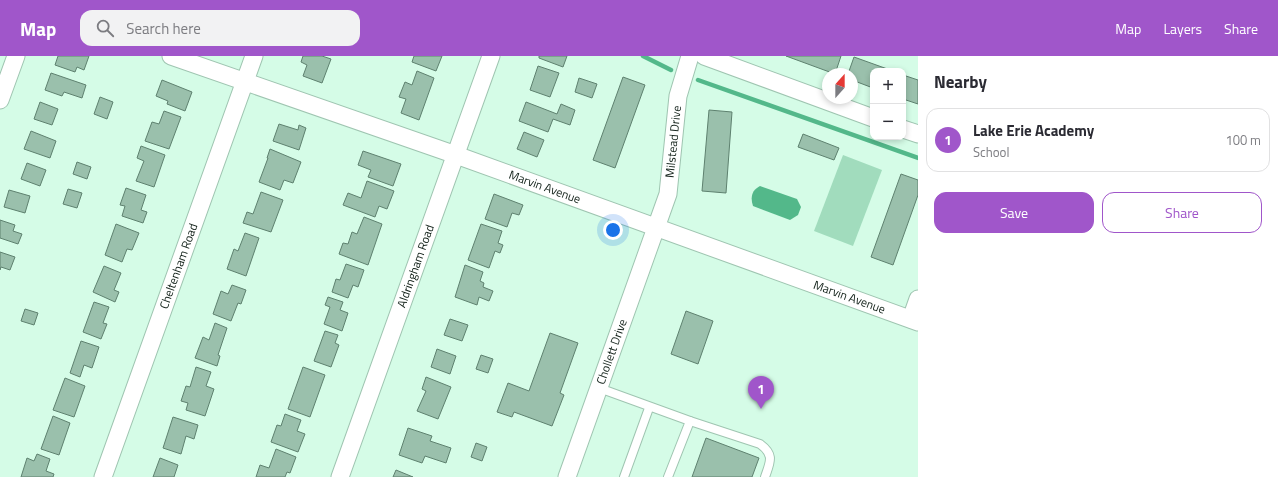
<!DOCTYPE html>
<html lang="en">
<head>
<meta charset="utf-8">
<style>
	:root { --surface:#fff; --page:#f2f2f3; --text:#2b2b33; --muted:#7c7c81; --line:#e1e1e2; --accent:#a056ca }
	body { margin:0; font-family:"Titillium Web",sans-serif; background:var(--page); color:var(--text) }
	.controls { position:absolute; right:12px; top:12px; display:grid; overflow:hidden; border-radius:8px; box-shadow:0 2px 6px #0003 }
	.controls button { width:36px; height:36px; display:grid; place-items:center; padding:0; border:0; border-bottom:1px solid var(--line); background:var(--surface); color:var(--text); font:20px sans-serif }
	.compass { position:absolute; left:822px; top:12px; width:36px; height:36px; border-radius:50%; background:var(--surface); box-shadow:0 2px 6px #0003; rotate:21deg }
	.you { position:absolute; left:613px; top:174px; width:14px; height:14px; margin:-10px; border:3px solid #fff; border-radius:50%; background:#1a73e8; box-shadow:0 0 0 6px #1a73e833 }
	.badge { display:grid; place-items:center; width:26px; height:26px; border-radius:50%; background:var(--accent); color:#fff; font-size:13px; font-weight:700 }
	.pin { position:absolute; translate:-50% -33px; filter:drop-shadow(0 1px 2px #0008) }
	.pin::after { content:''; position:absolute; top:21px; width:14px; height:12px; background:inherit; clip-path:polygon(0 0,100% 0,50% 100%) }
	.list { margin:0; padding:0; list-style:none }
	h2 { display:flex; justify-content:space-between; align-items:center; height:52px; margin:0; padding:0 16px; font-size:17px }
	h2 small { font-size:13px; font-weight:400; color:var(--muted) }
	.list li { display:grid; grid-template-columns:26px 1fr auto; gap:12px; align-items:center; box-sizing:border-box; height:64px; margin:0 8px 8px; padding:0 8px; border:1px solid var(--line); border-radius:12px }
	.list b { display:block; font-size:15px; white-space:nowrap }
	.list p { margin:0; font-size:13px; white-space:nowrap; color:var(--muted) }
	.list em { font-size:13px; font-style:normal; color:var(--muted) }
	.actions { display:flex; gap:8px; padding:12px 16px }
	.actions a { flex:1; padding:9px 0; border:1px solid var(--accent); border-radius:12px; text-align:center; font-size:14px; color:var(--accent) }
	.actions .main { background:var(--accent); color:#fff }
	.icon { flex:none; width:22px; height:22px; fill:none; stroke:currentColor; stroke-width:2; stroke-linecap:round; stroke-linejoin:round }
	.map { position:relative; flex:none; width:918px; height:421px; overflow:hidden }
	header { display:flex; align-items:center; gap:24px; box-sizing:border-box; height:56px; padding:0 20px; background:var(--accent); color:#fff }
	header strong { font-size:19px }
	nav { display:flex; gap:22px; margin-inline-start:auto; font-size:14px }
	.search { width:280px; height:36px; background:var(--page); display:flex; align-items:center; gap:10px; box-sizing:border-box; padding:0 14px; border-radius:12px; color:var(--muted); font-size:15px }
	main { display:flex }
	aside { flex:1; background:var(--surface) }
	.map>svg:first-child { display:block }
</style>
</head>
<body>
<header>
<strong>Map</strong>
<div class="search"><svg class="icon" aria-label="search" viewBox="0 0 24 24"><circle cx="10" cy="10" r="6"/><path d="M15 15l6 6"/></svg>Search here</div>
<nav><a>Map</a><a>Layers</a><a>Share</a></nav>
</header>
<main>
<div class="map">
<svg width="918" height="421" viewBox="0 0 918 421">
	<rect width="100%" height="100%" fill="#d5fce7"/>
	<path fill="#a1dcbd" d="M843 99 882 114 853 190 814 175Z"/>
	<path fill="#53b88a" d="M760 130 797 143 801 151 798 159 790 164 753 150C750 141 752 134 760 130Z"/>
	<g fill="none" stroke-linecap="round" stroke-linejoin="round">
		<g stroke="#53b88a" stroke-width="4.5">
			<path d="M643 0 671 14"/>
			<path d="M698 24 918 102"/>
		</g>
	</g>
	<g fill="#9ac0ac" stroke="#5e816f">
		<path d="M58 0H89L84 14 77 11 75 16 55 9Z"/>
		<path d="M303 0H322L331 3 322 27 303 20 307 9 301 6Z"/>
		<path d="M414 0H442L436 15 412 6Z"/>
		<path d="M539 0H567L563 11 539 2Z"/>
		<path d="M786 0H841L835 18Z"/>
		<path d="M854 1 893 15H873V32L852 24V18H848Z"/>
		<path d="M538 10 559 17 550 41 530 34Z"/>
		<path d="M417 15 434 22 419 64 401 57 406 43 399 41 405 26 412 29Z"/>
		<path d="M51 17 86 29 82 42 64 36 62 40 45 34Z"/>
		<path d="M903 19 918 24V48L903 43Z"/>
		<path d="M623 21 645 29 615 112 593 104Z"/>
		<path d="M579 22 597 28 592 42 575 36Z"/>
		<path d="M162 24 192 36 185 55 167 48 168 45 156 40Z"/>
		<path d="M100 41 113 46 107 63 94 58Z"/>
		<path d="M40 46 58 53 52 69 34 63Z"/>
		<path d="M526 46 557 58 561 48 575 54 570 69 553 63 548 76 519 65Z"/>
		<path d="M709 54 732 56 726 137 702 135Z"/>
		<path d="M164 55 181 61 169 93 145 85 152 66 159 68Z"/>
		<path d="M279 68 298 74 299 69 306 72 299 94 273 85Z"/>
		<path d="M31 75 56 85 50 102 24 93Z"/>
		<path d="M524 76 544 84 537 101 517 93Z"/>
		<path d="M803 78 839 92 834 104 798 91Z"/>
		<path d="M141 90 165 99 154 131 136 125 144 105 137 102Z"/>
		<path d="M270 93 301 106 293 127 284 124 280 134 259 126 268 102H267Z"/>
		<path d="M363 95 401 108 393 130 368 121 371 114 358 109Z"/>
		<path d="M77 106 91 111 87 123 73 118Z"/>
		<path d="M27 107 46 114 40 130 21 123Z"/>
		<path d="M901 118 918 124V139L893 209 871 201Z"/>
		<path d="M367 125 394 135 387 153 379 150 375 161 343 149 348 137 361 142Z"/>
		<path d="M126 132 146 139 141 154 147 156 143 167 122 160 125 150 120 149Z"/>
		<path d="M68 133 82 137 77 152 63 148Z"/>
		<path d="M9 134 30 140 25 157 4 151Z"/>
		<path d="M261 136 283 144 271 176 243 167 247 156 253 158Z"/>
		<path d="M494 138 523 149 519 159 512 157 507 171 485 163Z"/>
		<path d="M364 161 382 168 368 209 339 198 343 187 348 188 352 176 357 178Z"/>
		<path d="M0 164 15 169 13 175 22 178 18 188 0 182Z"/>
		<path d="M116 168 139 177 132 194 127 193 122 206 105 199Z"/>
		<path d="M481 168 502 175 498 187 503 189 500 197 495 195 489 212 468 204Z"/>
		<path d="M245 177 259 182 246 220 227 213 234 193 238 195Z"/>
		<path d="M0 196 15 201 10 214 1 211 0 214Z"/>
		<path d="M346 208 364 214 358 231 353 229 348 242 332 236 336 223 340 224Z"/>
		<path d="M465 209 483 216 480 225 484 227 483 231 493 235 489 245 479 241 477 249 455 241Z"/>
		<path d="M104 210 121 217 114 234 119 236 115 246 93 236Z"/>
		<path d="M232 229 246 234 241 248 238 247 231 265 213 258 221 235 228 238Z"/>
		<path d="M328 241 343 246 340 254 348 257 342 275 324 268 330 251 325 249Z"/>
		<path d="M94 246 109 251 103 267 107 268 101 283 83 276Z"/>
		<path d="M25 253 38 257 34 269 21 265Z"/>
		<path d="M686 255 713 265 698 308 671 298Z"/>
		<path d="M450 263 468 269 462 285 444 279Z"/>
		<path d="M215 267 227 272 218 299 220 300 217 310 195 302 203 281 209 284Z"/>
		<path d="M325 275 338 279 335 287 339 289 331 311 314 305Z"/>
		<path d="M550 277 578 287 560 337 564 339 552 370 514 356 512 361 497 356 508 327 529 335Z"/>
		<path d="M81 285 99 291 92 312 84 309 80 321 70 317Z"/>
		<path d="M437 293 456 300 450 318 431 311Z"/>
		<path d="M481 299 493 303 488 317 476 313Z"/>
		<path d="M196 311 211 316 206 330 214 333 205 360 186 354 188 347 181 345 186 330 190 331Z"/>
		<path d="M303 311 325 319 310 361 288 353Z"/>
		<path d="M426 321 451 331 438 363 417 355 426 335 422 333Z"/>
		<path d="M65 322 85 330 74 361 53 354Z"/>
		<path d="M285 358 301 364 297 375 305 378 298 396 271 386 277 369 281 370Z"/>
		<path d="M53 360 70 367 59 399 41 393Z"/>
		<path d="M173 361 198 369 194 383 186 380 181 398 163 392Z"/>
		<path d="M408 372 432 380 430 385 451 392 446 407 425 400 422 407 399 399Z"/>
		<path d="M706 382 759 402 752 421H692Z"/>
		<path d="M476 387 487 391 482 405 471 401Z"/>
		<path d="M276 393 296 401 290 417 287 416 285 421H256L260 409 269 412Z"/>
		<path d="M37 398 50 403 46 415 54 418 53 421H21L27 402 34 405Z"/>
		<path d="M160 402 178 409 174 421H153Z"/>
		<path d="M396 414 413 421H393Z"/>
	</g>
	<g fill="none" stroke-linecap="round" stroke-linejoin="round">
		<g stroke="#9fc5b1" stroke-width="10">
			<g id="service">
				<path d="M599 332 690 365 668 421"/>
				<path d="M690 365 760 388C775 399 770 406 765 421"/>
				<path d="M624 421 649 352"/>
			</g>
		</g>
		<g stroke="#9fc5b1" stroke-width="19">
			<g id="minor">
				<path id="s1" d="M171 0 456 99 918 266"/>
				<path d="M704 0 873 62"/>
				<path d="M0 44 16 0"/>
				<path d="M903 73 918 78"/>
				<path d="M911 263 918 243"/>
				<path id="s2" d="M103 421 254 0"/>
				<path id="s3" d="M340 421 491 0"/>
				<path id="s4" d="M567 421 668 138 678 40 690 0"/>
			</g>
		</g>
		<use href="#service" stroke="#fff" stroke-width="8"/>
		<use href="#minor" stroke="#fff" stroke-width="17"/>
	</g>
	<g text-anchor="middle" stroke-width="3.5" stroke-linejoin="round" paint-order="stroke">
		<g font-size="12" fill="#112018" stroke="#fff">
			<text dy="4" stroke="none"><textPath href="#s4" startOffset="353">Milstead Drive</textPath></text>
			<text dy="4" stroke="none"><textPath href="#s1" startOffset="396">Marvin Avenue</textPath></text>
			<text dy="4" stroke="none"><textPath href="#s2" startOffset="224">Cheltenham Road</textPath></text>
			<text dy="4" stroke="none"><textPath href="#s3" startOffset="224">Aldringham Road</textPath></text>
			<text dy="4" stroke="none"><textPath href="#s1" startOffset="720">Marvin Avenue</textPath></text>
			<text dy="4" stroke="none"><textPath href="#s4" startOffset="133">Chollett Drive</textPath></text>
		</g>
	</g>
</svg>
<div class="controls">
<button>+</button>
<button>−</button>
</div>
<svg class="compass" viewBox="-18 -18 36 36"><path d="M0-13l5 13h-10z" fill="#e53935"/><path d="M0 13l5-13h-10z" fill="#7c7c81"/></svg>
<div class="you"></div>
<div class="pin badge" style="left:761px;top:353px">1</div>
</div>
<aside>
<h2>Nearby<small></small></h2>
<ul class="list">
<li><span class="badge">1</span><div><b>Lake Erie Academy</b><p>School</p></div><em>100 m</em></li>
</ul>
<div class="actions"><a class="main">Save</a><a>Share</a></div>
</aside>
</main>
</body>
</html>
